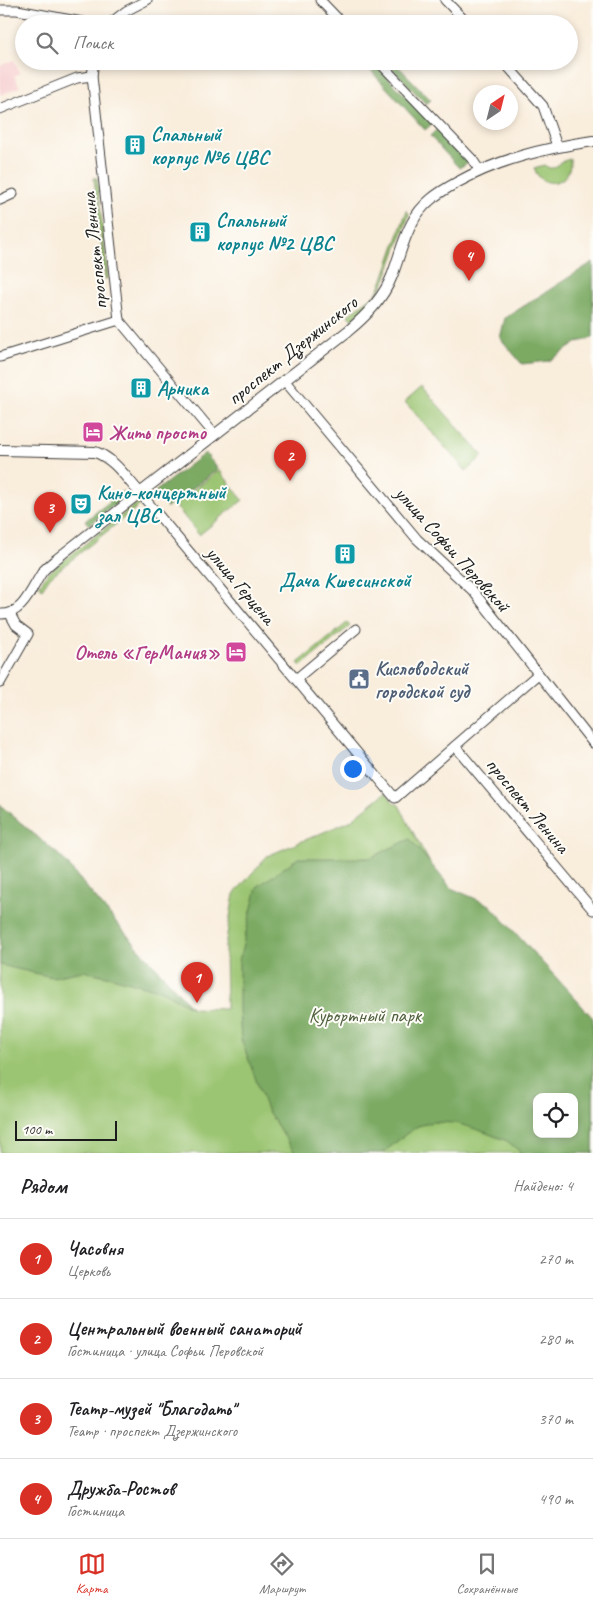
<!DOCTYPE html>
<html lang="ru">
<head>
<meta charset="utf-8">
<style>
	:root { --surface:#fff; --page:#f2f2f2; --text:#202124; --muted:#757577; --line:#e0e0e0; --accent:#d93025 }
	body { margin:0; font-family:Caveat,sans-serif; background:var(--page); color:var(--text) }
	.controls { position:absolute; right:15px; bottom:15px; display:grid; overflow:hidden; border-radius:10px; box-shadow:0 2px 8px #0003 }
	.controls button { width:45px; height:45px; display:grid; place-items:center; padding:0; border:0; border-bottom:1px solid var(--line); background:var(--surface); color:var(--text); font:25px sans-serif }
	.compass { position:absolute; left:473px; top:85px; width:45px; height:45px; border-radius:50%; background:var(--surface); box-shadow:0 2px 8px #0003; rotate:35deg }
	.scale { position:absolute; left:15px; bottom:12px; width:102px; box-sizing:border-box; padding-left:5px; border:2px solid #1c1c1c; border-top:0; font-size:14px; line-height:18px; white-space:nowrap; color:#1c1c1c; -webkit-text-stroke:4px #fdfcf7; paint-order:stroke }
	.you { position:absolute; left:352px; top:768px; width:18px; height:18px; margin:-12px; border:4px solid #fff; border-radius:50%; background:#1a73e8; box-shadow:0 0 0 8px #1a73e833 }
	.badge { display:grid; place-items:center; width:32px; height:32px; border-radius:50%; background:var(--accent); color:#fff; font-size:16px; font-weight:700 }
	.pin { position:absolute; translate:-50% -41px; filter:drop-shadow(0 1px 2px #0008) }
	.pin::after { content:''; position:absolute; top:26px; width:18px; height:15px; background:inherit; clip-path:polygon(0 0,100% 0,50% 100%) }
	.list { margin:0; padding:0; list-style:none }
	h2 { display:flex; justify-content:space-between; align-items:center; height:65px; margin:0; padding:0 20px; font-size:21px }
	h2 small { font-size:16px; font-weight:400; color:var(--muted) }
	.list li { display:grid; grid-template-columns:32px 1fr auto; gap:15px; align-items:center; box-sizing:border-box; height:80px; padding:0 20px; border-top:1px solid var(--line) }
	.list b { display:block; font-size:19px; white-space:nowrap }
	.list p { margin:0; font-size:16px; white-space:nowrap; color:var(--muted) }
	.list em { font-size:16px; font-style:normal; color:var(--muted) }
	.icon { flex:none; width:28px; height:28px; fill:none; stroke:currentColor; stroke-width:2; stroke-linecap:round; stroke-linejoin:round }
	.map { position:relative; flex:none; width:593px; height:1153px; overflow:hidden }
	.search { position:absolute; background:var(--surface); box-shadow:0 2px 8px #0003; left:15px; right:15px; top:15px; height:55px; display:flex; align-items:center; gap:12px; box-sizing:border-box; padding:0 18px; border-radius:28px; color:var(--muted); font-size:19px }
	.sheet { height:385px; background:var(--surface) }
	nav { display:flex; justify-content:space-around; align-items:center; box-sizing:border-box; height:70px; border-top:1px solid var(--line); background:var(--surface); font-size:14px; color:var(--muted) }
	nav a { display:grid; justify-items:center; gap:2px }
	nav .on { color:var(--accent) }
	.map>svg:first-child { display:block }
</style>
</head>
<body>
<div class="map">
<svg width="593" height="1153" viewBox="0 0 593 1153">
	<rect width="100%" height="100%" fill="#fdfcf7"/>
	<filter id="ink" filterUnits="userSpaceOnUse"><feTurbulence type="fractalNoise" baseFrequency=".02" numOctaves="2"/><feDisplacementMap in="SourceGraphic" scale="10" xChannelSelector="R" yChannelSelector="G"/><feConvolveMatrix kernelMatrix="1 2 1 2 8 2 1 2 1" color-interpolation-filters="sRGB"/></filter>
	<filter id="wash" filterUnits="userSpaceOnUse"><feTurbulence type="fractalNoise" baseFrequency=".0096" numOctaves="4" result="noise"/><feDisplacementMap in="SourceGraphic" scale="20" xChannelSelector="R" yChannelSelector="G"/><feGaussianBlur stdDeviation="1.12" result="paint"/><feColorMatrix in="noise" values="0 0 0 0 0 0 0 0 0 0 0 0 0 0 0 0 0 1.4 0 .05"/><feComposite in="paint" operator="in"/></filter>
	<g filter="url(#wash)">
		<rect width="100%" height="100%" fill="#f9eddc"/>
		<path fill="#f7cfd1" d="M14 60 20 73 14 76 20 87 0 95V66Z"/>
		<g fill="#9bc572" stroke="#5c7047" fill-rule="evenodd">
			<path d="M570 159C573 184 542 192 534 168L544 165C551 170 555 169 560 162Z"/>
			<path d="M94 178H97L108 278 105 279Z"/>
			<path d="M407 210 409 215 384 283 370 305 352 320 348 315 376 294 382 282Z"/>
			<path d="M422 387 483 456 466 471 405 402Z"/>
			<path d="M219 470 243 500 199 535 175 505Z"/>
			<path d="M138 504 140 505 50 577 42 589 40 587V584L48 573 135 505Z"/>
			<path d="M347 623 350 626 301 666 298 663Z"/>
			<path d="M386 792 394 803 399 805 415 836 457 911 593 1022V1153H0V805L61 857 120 927 192 1008 226 1009 225 946 234 894 267 856 350 821ZM537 1097H574V1134H537Z"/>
		</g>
		<g fill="#7caa64" stroke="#4c6340" fill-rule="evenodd">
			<path d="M362 61H372L432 124 425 130Z"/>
			<path d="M385 61H393L431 100 426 104Z"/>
			<path d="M437 129 469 162 459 168 430 136Z"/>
			<path d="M593 262V338L578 342 549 361 522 364 500 338 505 318Z"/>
			<path d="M205 453 218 469 167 508 155 495 156 491Z"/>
			<path d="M123 491 126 496 89 525 85 521Z"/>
			<path d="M0 805 61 857 120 927 192 1008 162 991 112 977 83 971 52 977 0 965Z"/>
			<path d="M410 839 451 888 490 905 593 1018V1153H522L507 1141 479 1130 456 1123 432 1122 418 1126 406 1134 383 1153H295L267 1110 241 1039 239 1010V961L257 887 298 858H370ZM537 1097H574V1134H537Z"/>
		</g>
	</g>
	<g filter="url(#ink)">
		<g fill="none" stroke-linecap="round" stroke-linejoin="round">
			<g stroke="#3d3b39" stroke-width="11">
				<g id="minor">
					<path d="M320 0 343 24"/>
					<path d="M445 0 468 24"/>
					<path d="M0 10H17L93 24"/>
					<path d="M109 24 126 11 147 0"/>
					<path d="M94 61 92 76 119 320 214 434"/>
					<path d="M378 61 472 159 480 171"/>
					<path d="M503 61 543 106 557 146"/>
					<path d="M0 109 77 78 92 76"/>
					<path d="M0 200 13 194"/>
					<path d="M0 357 119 320"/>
					<path d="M284 380 417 539 473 591 593 743"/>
					<path d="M0 614C23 616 32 587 43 571 47 567 51 563 55 560L140 493 395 798 538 674"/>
					<path d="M296 679 356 629"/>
					<path d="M0 683 28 634 16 625 10 614"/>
					<path d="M455 746 593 910"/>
				</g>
			</g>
			<g stroke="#3d3b39" stroke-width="12">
				<path id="major" d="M0 450 95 452C115 459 126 478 140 493L348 331C366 316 383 299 392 276 399 258 403 239 412 223 422 203 438 193 456 183 499 159 545 148 593 141"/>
			</g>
			<use href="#minor" stroke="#fff" stroke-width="9"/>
			<use href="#major" stroke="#fff" stroke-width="10"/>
		</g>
	</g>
	<defs>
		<g id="building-square" transform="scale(1.125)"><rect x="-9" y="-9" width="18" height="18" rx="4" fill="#0f9aa8" stroke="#fdfcf7"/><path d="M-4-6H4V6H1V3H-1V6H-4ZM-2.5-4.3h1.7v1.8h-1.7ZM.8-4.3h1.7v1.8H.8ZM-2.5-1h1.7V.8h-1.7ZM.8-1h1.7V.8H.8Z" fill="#fff"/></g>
		<g id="hotel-square" transform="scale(1.125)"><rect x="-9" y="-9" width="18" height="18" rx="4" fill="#d1479c" stroke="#fdfcf7"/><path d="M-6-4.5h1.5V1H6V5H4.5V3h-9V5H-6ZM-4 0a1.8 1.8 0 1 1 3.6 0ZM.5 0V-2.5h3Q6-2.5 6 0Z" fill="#fff"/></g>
		<g id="theatre-square" transform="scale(1.125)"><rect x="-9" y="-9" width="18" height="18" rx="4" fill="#0f9aa8" stroke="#fdfcf7"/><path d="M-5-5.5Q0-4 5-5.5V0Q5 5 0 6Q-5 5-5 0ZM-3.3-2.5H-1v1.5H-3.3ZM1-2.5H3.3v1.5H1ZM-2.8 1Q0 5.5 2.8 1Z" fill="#fff"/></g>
		<g id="civic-square" transform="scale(1.125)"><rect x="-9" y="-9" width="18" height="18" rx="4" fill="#5c6f8a" stroke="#fdfcf7"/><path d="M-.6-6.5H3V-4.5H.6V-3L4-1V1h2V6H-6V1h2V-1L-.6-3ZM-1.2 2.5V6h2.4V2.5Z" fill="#fff"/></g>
	</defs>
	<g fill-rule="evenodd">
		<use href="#building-square" x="135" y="145"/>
		<use href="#building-square" x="200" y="232"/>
		<use href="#building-square" x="141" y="388"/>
		<use href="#hotel-square" x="93" y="432"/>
		<use href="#theatre-square" x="81" y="504"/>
		<use href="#building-square" x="345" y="554"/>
		<use href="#hotel-square" x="236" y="652"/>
		<use href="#civic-square" x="359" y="679"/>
	</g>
	<g text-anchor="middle" stroke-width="4" stroke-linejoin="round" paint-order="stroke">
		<g font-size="20" font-weight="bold" fill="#0d838f" stroke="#fdfcf7" text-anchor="start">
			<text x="151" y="141">Спальный<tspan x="151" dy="23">корпус №6 ЦВС</tspan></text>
			<text x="216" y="227">Спальный<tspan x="216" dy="23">корпус №2 ЦВС</tspan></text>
			<text x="157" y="395">Арника</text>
			<text x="97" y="499">Кино-концертный<tspan x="97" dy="23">зал ЦВС</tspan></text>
			<text x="345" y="587" text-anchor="middle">Дача Кшесинской</text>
		</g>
		<g font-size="20" fill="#1c1c1c" stroke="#fdfcf7">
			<text transform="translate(94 251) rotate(-96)" y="7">проспект Ленина</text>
			<text transform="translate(292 350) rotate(-39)" y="7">проспект Дзержинского</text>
			<text transform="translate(453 549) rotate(48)" y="7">улица Софьи Перовской</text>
			<text transform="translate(241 585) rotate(50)" y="7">улица Герцена</text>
			<text transform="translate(528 805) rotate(50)" y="7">проспект Ленина</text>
		</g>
		<g font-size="20" font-weight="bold" fill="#b23c85" stroke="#fdfcf7" text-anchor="start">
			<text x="109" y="439">Жить просто</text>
			<text x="220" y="659" text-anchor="end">Отель «ГерМания»</text>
		</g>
		<g font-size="20" font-weight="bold" fill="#4e5e75" stroke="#fdfcf7" text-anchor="start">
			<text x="375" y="675">Кисловодский<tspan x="375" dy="23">городской суд</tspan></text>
		</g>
		<g font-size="20" fill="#4f603e" stroke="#fdfcf7">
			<text x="365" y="1022">Курортный парк</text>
		</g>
	</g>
</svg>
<div class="controls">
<button><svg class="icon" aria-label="locate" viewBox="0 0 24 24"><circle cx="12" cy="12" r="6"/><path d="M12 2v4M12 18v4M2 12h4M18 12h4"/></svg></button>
</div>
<svg class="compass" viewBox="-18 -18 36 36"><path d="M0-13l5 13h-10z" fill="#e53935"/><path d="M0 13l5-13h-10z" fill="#757577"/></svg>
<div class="scale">100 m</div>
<div class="you"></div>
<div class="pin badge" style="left:197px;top:1003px">1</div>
<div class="pin badge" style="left:290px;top:481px">2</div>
<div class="pin badge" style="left:50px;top:533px">3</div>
<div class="pin badge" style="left:469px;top:281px">4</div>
<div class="search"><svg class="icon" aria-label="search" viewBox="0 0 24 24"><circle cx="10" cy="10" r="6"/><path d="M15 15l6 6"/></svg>Поиск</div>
</div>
<section class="sheet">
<h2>Рядом<small>Найдено: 4</small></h2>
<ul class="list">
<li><span class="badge">1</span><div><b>Часовня</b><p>Церковь</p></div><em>270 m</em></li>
<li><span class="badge">2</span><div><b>Центральный военный санаторий</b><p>Гостиница · улица Софьи Перовской</p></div><em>280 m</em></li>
<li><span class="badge">3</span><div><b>Театр-музей &quot;Благодать&quot;</b><p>Театр · проспект Дзержинского</p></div><em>370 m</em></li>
<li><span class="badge">4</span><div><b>Дружба-Ростов</b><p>Гостиница</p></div><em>490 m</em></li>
</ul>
</section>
<nav>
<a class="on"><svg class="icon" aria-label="map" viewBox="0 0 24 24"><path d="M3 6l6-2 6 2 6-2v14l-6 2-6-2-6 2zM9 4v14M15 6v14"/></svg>Карта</a>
<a><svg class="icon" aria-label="directions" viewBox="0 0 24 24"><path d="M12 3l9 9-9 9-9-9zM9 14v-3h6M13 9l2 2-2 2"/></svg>Маршрут</a>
<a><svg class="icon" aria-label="saved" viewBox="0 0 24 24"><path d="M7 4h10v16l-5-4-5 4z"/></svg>Сохранённые</a>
</nav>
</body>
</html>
